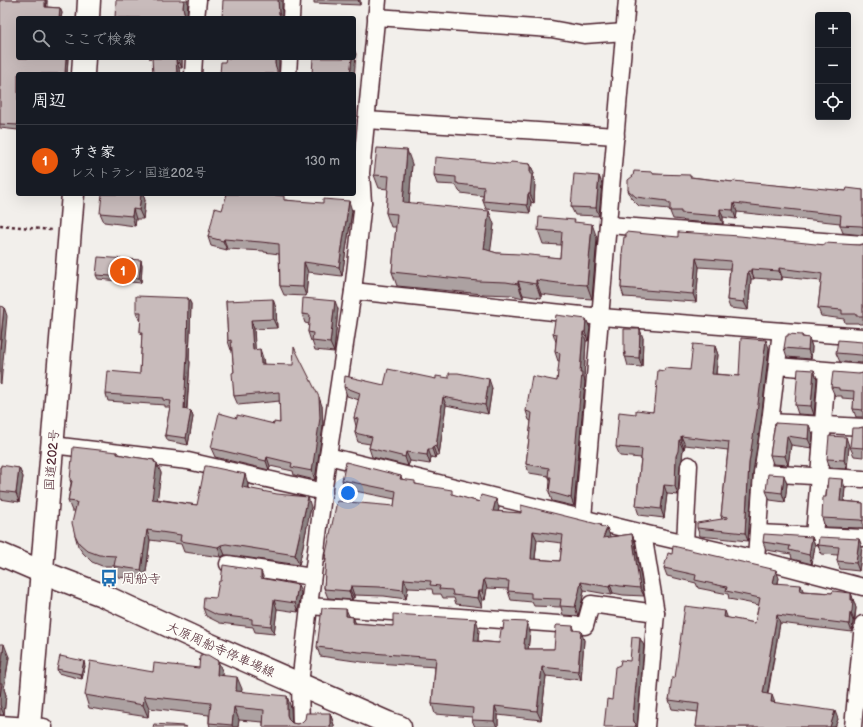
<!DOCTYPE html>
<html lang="ja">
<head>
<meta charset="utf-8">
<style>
	:root { --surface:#171b24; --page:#242831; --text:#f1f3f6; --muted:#9ea1a6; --line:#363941; --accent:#ea580c }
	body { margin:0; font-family:"Balsamiq Sans","Klee One",sans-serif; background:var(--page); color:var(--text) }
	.controls { position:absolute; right:12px; top:12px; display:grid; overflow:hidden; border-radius:4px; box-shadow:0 4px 16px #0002 }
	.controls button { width:36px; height:36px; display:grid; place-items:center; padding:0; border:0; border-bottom:1px solid var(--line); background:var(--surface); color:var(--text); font:20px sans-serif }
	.you { position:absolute; left:348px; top:493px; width:14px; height:14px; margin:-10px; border:3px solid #fff; border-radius:50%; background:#1a73e8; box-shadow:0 0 0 6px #1a73e833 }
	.badge { display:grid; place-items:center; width:26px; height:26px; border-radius:50%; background:var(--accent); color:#fff; font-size:13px; font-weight:700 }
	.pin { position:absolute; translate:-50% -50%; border:2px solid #fff; box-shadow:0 1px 4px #0006 }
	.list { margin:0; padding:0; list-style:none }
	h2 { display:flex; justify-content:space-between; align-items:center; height:52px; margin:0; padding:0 16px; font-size:17px }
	h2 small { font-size:13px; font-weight:400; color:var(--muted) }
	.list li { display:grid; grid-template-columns:26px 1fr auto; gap:12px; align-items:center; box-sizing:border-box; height:72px; padding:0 16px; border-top:1px solid var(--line) }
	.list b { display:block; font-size:15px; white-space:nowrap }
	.list p { margin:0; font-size:13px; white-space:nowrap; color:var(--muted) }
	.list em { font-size:13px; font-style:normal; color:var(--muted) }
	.icon { flex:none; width:22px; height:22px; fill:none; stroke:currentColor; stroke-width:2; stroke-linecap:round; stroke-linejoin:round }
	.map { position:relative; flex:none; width:863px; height:727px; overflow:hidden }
	.search { position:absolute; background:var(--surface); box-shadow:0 4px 16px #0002; left:16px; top:16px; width:340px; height:44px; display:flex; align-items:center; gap:10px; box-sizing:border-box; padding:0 14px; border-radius:4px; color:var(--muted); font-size:15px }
	.panel { position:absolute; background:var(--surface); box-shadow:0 4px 16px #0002; left:16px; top:72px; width:340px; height:124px; border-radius:4px }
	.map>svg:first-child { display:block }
</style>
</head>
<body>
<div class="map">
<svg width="863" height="727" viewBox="0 0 863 727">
	<rect width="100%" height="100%" fill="#f2efeb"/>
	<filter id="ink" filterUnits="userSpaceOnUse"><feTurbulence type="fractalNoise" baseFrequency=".025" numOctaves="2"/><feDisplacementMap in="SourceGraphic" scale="8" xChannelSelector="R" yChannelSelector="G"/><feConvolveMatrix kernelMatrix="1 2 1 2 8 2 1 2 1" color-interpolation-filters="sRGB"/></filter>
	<g filter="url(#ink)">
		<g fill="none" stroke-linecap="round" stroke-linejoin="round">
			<g stroke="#4a1f2b" stroke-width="19">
				<g id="minor">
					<path d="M376 17 551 29 584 35 625 32"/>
					<path d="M196 18 198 0"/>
					<path d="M291 18 292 0"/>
					<path d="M193 74 194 58"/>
					<path d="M288 74 289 58"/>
					<path d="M366 120 616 136"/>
					<path d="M269 194 363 202"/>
					<path d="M608 225 863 244"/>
					<path d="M353 291 601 317 863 337"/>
					<path d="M777 366 863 373"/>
					<path d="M770 422 863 427"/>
					<path d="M52 445 188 461 324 492"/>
					<path d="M328 456 643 533 756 559 863 587"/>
					<path d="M762 473 863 479"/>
					<path d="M583 518 627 0"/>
					<path d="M643 533 656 613 646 727"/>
					<path d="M758 533 863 538"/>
					<path d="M814 536 819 476 827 371"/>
					<path d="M685 543 689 465"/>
					<path d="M756 559 762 473 770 422 781 331"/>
					<path d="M228 564 312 577"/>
					<path d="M309 606 585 626 591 604 656 613"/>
					<path d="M0 724 44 727"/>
					<path d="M301 727 300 684 309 606 328 456 353 291 363 202 361 173 378 0"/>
					<path d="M853 727 863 624"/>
				</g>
			</g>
			<g stroke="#4a1f2b" stroke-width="25">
				<path id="secondary" d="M42 572 102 595 206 643 388 723 400 727"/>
			</g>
			<g stroke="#4a1f2b" stroke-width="25">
				<path id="primary" d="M0 554 42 572"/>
			</g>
			<g stroke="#4a1f2b" stroke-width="25">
				<g id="trunk">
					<path d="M88 18 89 0"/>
					<path d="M83 74 84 58"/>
					<path d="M29 727 73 194"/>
				</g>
			</g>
			<path stroke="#4a1f2b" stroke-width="2.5" stroke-dasharray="3 3" stroke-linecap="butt" d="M0 225 51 230"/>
			<use href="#minor" stroke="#fdfcf7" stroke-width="16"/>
			<use href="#secondary" stroke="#fdfcf7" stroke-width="22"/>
			<use href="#primary" stroke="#fdfcf7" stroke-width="22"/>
			<use href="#trunk" stroke="#fdfcf7" stroke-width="22"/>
		</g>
		<g fill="#aca1a1" stroke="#4a1f2b" fill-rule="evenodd">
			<path d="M0 0H47V7L60 8 62 13 61 18H18V58H68L67 74H18V130L0 128Z"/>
			<path d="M314 0H360V5L314 3Z"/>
			<path d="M187 16 188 18H115Z"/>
			<path d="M149 58H182V68H179L152 59V58Z"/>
			<path d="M412 164 409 203 494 224 490 251 497 253 560 258 561 245 543 244 538 230 576 223 597 238 592 299 563 297 541 294V298L523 295V298L511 295 483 294 397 286 392 272 396 227H391L386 213 388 189 379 188 374 175Z"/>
			<path d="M510 164H530L534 173 533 177 535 183 534 203 531 202 530 213 486 209 483 201V196L461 193 459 191 456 185 437 184 434 175Z"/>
			<path d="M654 174 691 177 733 182 846 191 863 190V235L843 233 840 225V223L737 212 736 219 723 217V224L684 221 683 220 673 219 669 209 639 206 631 198 628 190 633 176Z"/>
			<path d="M599 176 602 184 599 216 575 215 571 207Z"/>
			<path d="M145 200 143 219H136L135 226 104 222 100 213Z"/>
			<path d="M286 200 352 211 342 276 308 272 306 296 284 295 280 286 279 254 264 252V251L227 249V250L211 246 208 237 222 210Z"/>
			<path d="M678 237 825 245H859L863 244V324H859L858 323H845L844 319 821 316 818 308 821 282V281L782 277V280L754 278V279H751L748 310 730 308 727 300 730 269 699 267 696 302 624 297 621 288 623 256 622 254Z"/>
			<path d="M141 260 142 265 141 283 98 279 96 275Z"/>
			<path d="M188 298 191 304 189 360 190 362 187 410 191 411 193 417 188 445 168 441 165 435 170 407H165V405L108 401 106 394 140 374 142 335 140 332 141 319H139L136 312Z"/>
			<path d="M226 301 276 308 277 328 254 329 255 350 263 358 264 364 322 406 323 427 315 480 294 475 293 471 270 466 269 470 215 457 211 448 237 418 274 424 280 423V401L238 405 234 396V372L232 350H231L228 341Z"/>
			<path d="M338 309 334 352 315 350 312 341H311L308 332 309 324 305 323 302 314Z"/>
			<path d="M586 319 590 328 588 341H586L584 378 585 382 574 506 552 501 549 492 550 482 549 476 529 473 526 464 531 421 529 420 526 411 557 381 560 361H558L555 352 556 342 553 333Z"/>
			<path d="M802 335 803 337 809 338 812 347 811 359 787 357 784 348Z"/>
			<path d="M643 338 642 367 628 366 624 352Z"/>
			<path d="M863 342V363L840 362 836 353Z"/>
			<path d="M715 346 718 355 716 374 739 376 769 348 761 421 753 472 748 541 700 536 697 528 722 519 721 516 728 450 685 445 684 449H683L682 459 680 465 678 495 667 494 664 518 639 515 636 506 641 458 620 456 616 447 636 414 653 412 664 371 690 370Z"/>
			<path d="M814 370 817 379 814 415 798 414 795 405Z"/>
			<path d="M863 373V417H856L853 409 854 399 842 398V396H835L831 387 859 374Z"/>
			<path d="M436 379 492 388 488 414 446 405 439 455H436L435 458 431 457 430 464 410 461 408 466 372 457 369 448 370 444 358 442 355 433 356 426 354 418 359 400 347 396 344 387 384 385Z"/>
			<path d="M775 423 813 434 812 448 791 445 788 465 773 464 770 455Z"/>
			<path d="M863 427V457L854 456 850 447 859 428Z"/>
			<path d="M849 446 847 469 830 468 827 459Z"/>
			<path d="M117 452 118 454 133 457 154 460 161 473 157 499 197 505 248 484V488L311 507 299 565 229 555H225L221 557 184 552 181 544 150 540 145 580 118 577 114 566H102L92 562 83 553 78 546 75 535V511H72L68 501 71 483 70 480Z"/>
			<path d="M0 467 19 468 23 477 19 502 0 499Z"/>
			<path d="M401 476 402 479 416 484 499 508 498 511 607 528 610 537 632 534 635 542 644 596 623 595 613 593 612 595 584 590 582 601 578 616 563 615 561 607 534 606 532 602 511 600 508 591V589L487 588 485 600H482V607L456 604 454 598H443L441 594H433L432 589 408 588 406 599 384 596 354 595V598H352V600L328 598 324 588 326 561 325 558 394 506 395 499 345 489 342 480ZM537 540 562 543 560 561 535 559Z"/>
			<path d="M787 484 785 502 770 500 766 491Z"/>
			<path d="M845 487 844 501 863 503V528L825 527 822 518 826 497Z"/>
			<path d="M812 537 815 545 812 564 792 559 791 554 766 550 763 542Z"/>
			<path d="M859 539 862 547 859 571 840 569 837 561 838 555 821 554 818 545Z"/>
			<path d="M672 554 779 578 778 583 803 591 832 593H851L856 608 855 619 854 621H853L852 632 780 623 768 694 775 703 838 719 835 727H696L698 712 672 709 669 700 675 678 728 618 755 623 759 605 729 599 728 594 698 588 696 583 667 576 664 568Z"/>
			<path d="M264 579 301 593 298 612 277 609 274 634 255 632 253 627 220 623 206 616 203 608 216 598Z"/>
			<path d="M349 616 353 617 355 623 393 626 479 629 478 641 499 643 503 630 527 622 530 632 528 649H554L573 626 575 631 584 640 581 680 546 676 541 720 498 715V727H475L472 720V717L435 714 432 704 435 667 362 662 320 656 317 647Z"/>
			<path d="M0 644 9 657 4 689 6 695 4 715H0Z"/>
			<path d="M85 666 82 679 58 673 57 669Z"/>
			<path d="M153 672 223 673V675L242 689 241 691 291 708V722L292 723 297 724 330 713 334 725V727H263V722L239 720 238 727H210L209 723V715L149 708 148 717 89 708 85 695Z"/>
		</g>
		<g fill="#8c8383" stroke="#4a1f2b">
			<path d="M45 0H47L46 11 45 7Z"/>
			<path d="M184 0H188L187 17 184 12 183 7Z"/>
			<path d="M278 0H282V18H279V14Z"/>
			<path d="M358 0H360V5Z"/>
			<path d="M60 8 62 13 61 18H59Z"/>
			<path d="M354 49 356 54 354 79V74H350L352 58H354Z"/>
			<path d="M66 58H68L67 74H65Z"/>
			<path d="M178 58H182V68L178 59Z"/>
			<path d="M275 58H279V74H277L275 64Z"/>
			<path d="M176 59 179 68 180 74H177Z"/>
			<path d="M407 150 412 164 408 216 403 202Z"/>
			<path d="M530 164 534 173 533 177 535 183 534 203 530 194Z"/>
			<path d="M599 176 602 184 599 216 596 208Z"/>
			<path d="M141 194H143L145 200 143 219 139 210Z"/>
			<path d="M528 194 531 202 530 213 527 205Z"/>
			<path d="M349 201 352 211 342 276 339 267Z"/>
			<path d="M734 203 737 212 736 219 733 210Z"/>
			<path d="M133 209 136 219 135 226 132 216Z"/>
			<path d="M720 209 723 217V224L720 216Z"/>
			<path d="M489 211 494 224 489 263 484 249Z"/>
			<path d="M592 224 597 238 592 299 587 285Z"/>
			<path d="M224 239 227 249V250L223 241Z"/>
			<path d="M696 258 699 267 696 302 693 294Z"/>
			<path d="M141 260 142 265 141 283 139 278Z"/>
			<path d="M304 262 308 272 306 296 303 287Z"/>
			<path d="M779 268 782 277V280L779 271Z"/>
			<path d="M751 269 754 278V279L751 271Z"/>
			<path d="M748 271 751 279 748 310 744 302Z"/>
			<path d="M536 280 541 294V298L536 284Z"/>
			<path d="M518 281 523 295V298L518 284Z"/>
			<path d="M188 298 191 304 189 360 190 362 186 416 184 409 187 355Z"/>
			<path d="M273 299 276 308 277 328 273 319Z"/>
			<path d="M335 301 338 309 334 352 330 343Z"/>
			<path d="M4 307 7 316 1 384 0 383V348Z"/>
			<path d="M586 319 590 328 588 341 585 332Z"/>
			<path d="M251 320 254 329 256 359 253 350Z"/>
			<path d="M640 329 643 338 642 367 639 358Z"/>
			<path d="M583 332 586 341 584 378 585 382 574 506 571 498Z"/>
			<path d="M809 338 812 347 811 359 808 350Z"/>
			<path d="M766 340 769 348 761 421 753 472 748 541 745 533 749 463Z"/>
			<path d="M715 346 718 355 715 382 712 374Z"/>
			<path d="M260 349 263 358 264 373 261 364Z"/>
			<path d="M814 370 817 379 814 415 811 406Z"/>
			<path d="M489 379 492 388 488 414 485 405Z"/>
			<path d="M319 397 322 406 323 427 315 480 312 471Z"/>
			<path d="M443 397 446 405 439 455 436 447Z"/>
			<path d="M191 411 193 417 188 445 186 438Z"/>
			<path d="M809 425 813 434 812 448 808 439Z"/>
			<path d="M681 436 685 445 684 449 681 440Z"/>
			<path d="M787 436 791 445 788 465 785 456Z"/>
			<path d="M846 437 849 446 847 469 844 460Z"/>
			<path d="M679 440 683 449 682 459 680 465 678 495 675 486 676 456Z"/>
			<path d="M433 446 436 455 435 458 432 449Z"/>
			<path d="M428 449 431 457 430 464 427 455Z"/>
			<path d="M406 452 410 461 408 466 405 457Z"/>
			<path d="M267 457 270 466 269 470 266 461Z"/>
			<path d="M154 460 157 468V463L161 473 156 509 152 499Z"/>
			<path d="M19 468 23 477 19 502 16 493Z"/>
			<path d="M245 474 248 484 246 497 242 487Z"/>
			<path d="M784 475 787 484 785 502 782 493Z"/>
			<path d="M842 479 845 487 843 509 840 501Z"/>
			<path d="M664 485 667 494 664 518 661 509Z"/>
			<path d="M308 497 311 507 299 565 295 555Z"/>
			<path d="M496 499 499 508 496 520 493 511Z"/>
			<path d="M607 528 610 536 607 547 603 538Z"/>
			<path d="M147 530 150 540 145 580 141 570Z"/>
			<path d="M533 531 537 540 534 567 531 559Z"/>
			<path d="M632 534 635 542 644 596 640 588Z"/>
			<path d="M812 537 815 545 812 564 809 555Z"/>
			<path d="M859 539 862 547 859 571 856 563Z"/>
			<path d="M221 545 225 555 221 557 218 547Z"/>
			<path d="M776 570 779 578 776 591 773 583Z"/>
			<path d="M261 571 264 579 261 578Z"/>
			<path d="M404 579 408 588 406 599 403 590Z"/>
			<path d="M484 579 487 588 485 600 482 591Z"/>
			<path d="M581 582 584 590 582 601 578 616 575 607Z"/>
			<path d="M610 584 613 593 612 595 609 587Z"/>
			<path d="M298 585 301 593 298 612 295 603Z"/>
			<path d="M801 585 804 593 800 591Z"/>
			<path d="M351 586 354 595V598L350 590Z"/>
			<path d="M349 590 352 598V600L349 591Z"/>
			<path d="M479 591 482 600V607L478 598Z"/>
			<path d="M851 593 856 608 854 621 851 613Z"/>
			<path d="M274 600 277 609 274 634 271 626Z"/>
			<path d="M346 609 350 618 346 616Z"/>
			<path d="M725 611 728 619 724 617Z"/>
			<path d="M850 613 853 621 852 632 849 624Z"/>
			<path d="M777 615 780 623 766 701 763 693Z"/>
			<path d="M353 617 357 626 353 623Z"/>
			<path d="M476 619 479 629 477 650 474 641Z"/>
			<path d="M527 622 530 632 528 651 525 649 524 644Z"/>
			<path d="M581 631 584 640 581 680 578 671Z"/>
			<path d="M640 638 644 646 637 727H635L633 718Z"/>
			<path d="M4 644 9 657 4 689 6 695 4 715 0 705V674Z"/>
			<path d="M84 661 85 666 82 679 81 674Z"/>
			<path d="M218 661 223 673 222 687 217 675Z"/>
			<path d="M542 667 546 676 541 720 537 711Z"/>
			<path d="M237 677 242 689 240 703 236 691Z"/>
			<path d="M772 695 775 703 771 702Z"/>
			<path d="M144 696 149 708 148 717 143 705Z"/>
			<path d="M287 696 291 708 292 727 287 715Z"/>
			<path d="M495 706 498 715V727H497L494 721Z"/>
			<path d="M234 707 239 720 238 727H233L232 725Z"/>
			<path d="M835 711 838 719 835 727H830Z"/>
			<path d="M330 713 334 725V727H330Z"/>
		</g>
		<g fill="#c8bbbb" stroke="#4a1f2b" fill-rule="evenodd">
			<path d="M0 0H45V7L60 8 59 18H18V58H66L65 74H18V125L0 124Z"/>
			<path d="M116 0H184L183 7 184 12 187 17 175 16V18H115Z"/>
			<path d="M223 0H278L279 14H280L279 18H222Z"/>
			<path d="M152 58H178V59H176L177 74H153Z"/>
			<path d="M226 58H275V64L277 70V74H220L221 62H225Z"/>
			<path d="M313 58H352L350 74H312Z"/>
			<path d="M377 148 407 150 403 202 489 211 484 249 497 253 520 254 560 258 562 232 538 230 539 217 575 220 574 222 592 224 587 285 558 283 536 280V284L518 281V284L506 282 478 281 392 272 397 214 386 213 389 176 374 175Z"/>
			<path d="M435 157 510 164 511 162 530 164V174H532L530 194H528L527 205 483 201 484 187 458 184V183H456V177L434 175Z"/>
			<path d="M634 171 653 172V174L690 175V177L733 182V181L795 187V186L846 191 847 188 863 190V227L861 226 840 225 841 215 734 203 733 210 720 209V216L681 213V211H670V203H667V201L636 197 628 190V180L633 176Z"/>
			<path d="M574 174 599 176 596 208 571 207Z"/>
			<path d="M102 194H141L139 210 133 209 132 216 100 213Z"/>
			<path d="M227 194H266L284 196V200L323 203V199L349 201 339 267 304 262 303 287 280 286 279 244 261 242 224 239 223 241 208 237 215 208 222 210Z"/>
			<path d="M626 232 678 237V232L740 236 825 245V243L859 245 863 244V316H856V314H842V310L818 308 822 274 818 273 779 268V271L751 269V271H748L744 302 727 300 731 261 696 258 693 294 621 288 623 254H622L624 237H626Z"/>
			<path d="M98 257 141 260 139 278 96 275Z"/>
			<path d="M136 296 188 298 187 355 184 409 191 411 186 438 165 435 171 401 163 400V398L106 394 108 371 140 374 142 332H140L141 312H136Z"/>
			<path d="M303 298 335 301 330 343 312 341 313 333 308 332 310 315 302 314Z"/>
			<path d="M273 299V319L251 320 253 350 260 349 261 364 293 365 294 347 319 397 320 418 312 471 291 467 292 463 267 457 266 461 211 448 219 413 237 418V415L274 424V422L280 423 279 392 234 396 232 373 234 372 231 340 228 341 226 301Z"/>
			<path d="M0 306 4 307 0 348Z"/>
			<path d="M556 315 586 319 585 332H583L580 373H582L571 498 549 492 551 477H548L549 468 526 464 532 413 526 411 532 376 557 381 560 353 555 352 557 334 553 333Z"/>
			<path d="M624 329H640L639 358 625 357V352H624Z"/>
			<path d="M788 334 802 335V337L809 338 808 350 784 348 786 336H788Z"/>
			<path d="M741 338 766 340 757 412 749 463 745 533 697 528V523L728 518V517L721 516 729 442 681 436V440H679L678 451 676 456 675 486 664 485 661 509 636 506 642 449 616 447 619 412 636 414V410L653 412 654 404H655L658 370 664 371 665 368 690 370 693 344 715 346 712 374 739 376Z"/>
			<path d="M838 340 863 342V356L861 355 836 353Z"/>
			<path d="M388 369 436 379V376L449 378V373H458L489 379 485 405 443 397 436 447 433 446 432 449H428L427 455 406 452 405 457 369 448 372 437 355 433 358 419 354 418 360 393 344 387 345 376 384 385Z"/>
			<path d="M798 369 814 370 811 406 795 405Z"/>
			<path d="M833 372 859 374 863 373V410L853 409 854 391 839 390V388L831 387Z"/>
			<path d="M775 423 809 425 808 439 787 436 785 456 770 455Z"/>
			<path d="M863 427V448L850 447 852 428H859Z"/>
			<path d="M829 436 846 437 844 460 827 459Z"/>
			<path d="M73 447 117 452V454L133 457 154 460V462L157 463 152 499 197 505 205 466H207L245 474 242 487 277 494 308 497 295 555 226 544 221 545 218 547 180 541 181 535 147 530 141 570 114 566 116 556 99 555 88 551 79 543 75 535 72 523 77 502 68 501 72 481 70 480Z"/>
			<path d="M346 462 401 476 400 479 415 481V484L452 490V494L479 502 481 495 496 499 493 511 521 513V505L601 525 600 526 607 528 603 538 632 534 640 588 620 586 610 584 609 587 581 582 579 592 575 607 560 606 561 599 531 598V593L508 591 509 581 484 579 482 591H479L478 598 453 595 452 590 439 589 440 586 430 585 431 581 404 579 403 590 380 587 351 586 350 590H349V591L324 589 325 588H324L326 558H325L337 501 394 506 396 491 342 480ZM533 531 563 535 560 561 531 559Z"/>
			<path d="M1 465 19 468 16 493 0 491V467H1Z"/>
			<path d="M768 474 784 475 782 493 766 491Z"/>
			<path d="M828 478 842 479 840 501 863 503V521L860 520 822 518 823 497H826Z"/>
			<path d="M764 534 812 537 809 555 789 550 790 546 763 542Z"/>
			<path d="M819 537 859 539 856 563 837 561 839 547 818 545Z"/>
			<path d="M673 546 776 570 773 583 801 585 800 591 832 593 833 591 851 593V600H853L852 611 851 613H850L849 624 777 615 763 693 772 695 771 702 835 711 830 727H696L699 704 669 700 672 678H675L685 606 725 611 724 617 755 623 760 598 726 591 727 587 695 580 696 575 664 568 668 553 672 554Z"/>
			<path d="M223 565 261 571V578L298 585 295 603 274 600 271 626 252 624V619L217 615 203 608 204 597 216 598 219 581H221Z"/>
			<path d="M322 608 346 609V616L353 617V623L393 626V614L476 619 474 641 499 643 501 630H503L504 621 527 622 524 644H525V649H554L556 626 557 625 573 626V630L581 631 578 671 542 667 537 711 495 706 494 721 472 720 473 708 432 704 436 658 359 652 317 647Z"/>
			<path d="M632 637 640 638 633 718 634 722 636 724 635 727H604L607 699 612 700 615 667 620 665 621 660 630 661Z"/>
			<path d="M0 644H4L0 674Z"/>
			<path d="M200 655H208L218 661 217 675 237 677 236 691 287 696V715L289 720 292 723 297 724 302 722 305 719 306 713H330V727H263L264 710 234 707 232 725 209 723 211 703 144 696 143 705 85 695 90 661 153 672 154 663 199 668Z"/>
			<path d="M60 656 84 661 81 674 57 669Z"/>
			<path d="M0 683H2L0 697Z"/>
			<path d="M154 724 183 726 187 727H153Z"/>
		</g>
	</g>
	<defs>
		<g id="bus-bare" transform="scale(1.38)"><path d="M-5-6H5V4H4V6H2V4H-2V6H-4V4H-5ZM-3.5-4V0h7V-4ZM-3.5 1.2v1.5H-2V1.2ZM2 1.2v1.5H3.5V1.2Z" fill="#1f6fb2" stroke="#fdfcf7" stroke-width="2.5" paint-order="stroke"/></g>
	</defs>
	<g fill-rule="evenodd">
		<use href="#bus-bare" x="109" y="578"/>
	</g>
	<g text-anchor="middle" stroke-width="3" stroke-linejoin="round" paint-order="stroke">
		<g font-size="13" fill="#4a1f2b" stroke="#fdfcf7">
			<text transform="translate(51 460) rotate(-85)" y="5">国道202号</text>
			<text transform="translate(221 649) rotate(24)" y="5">大原周船寺停車場線</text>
		</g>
		<g font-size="13" fill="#4a1f2b" stroke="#fdfcf7" text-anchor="start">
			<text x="122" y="583">周船寺</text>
		</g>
	</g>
</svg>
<div class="controls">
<button>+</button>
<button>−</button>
<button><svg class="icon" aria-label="locate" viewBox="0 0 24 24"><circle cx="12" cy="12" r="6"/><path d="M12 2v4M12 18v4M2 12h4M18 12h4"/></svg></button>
</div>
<div class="you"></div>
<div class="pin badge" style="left:123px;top:271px">1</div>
<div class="search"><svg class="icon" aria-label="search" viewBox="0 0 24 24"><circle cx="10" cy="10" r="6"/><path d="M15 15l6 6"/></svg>ここで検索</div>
<section class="panel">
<h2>周辺<small></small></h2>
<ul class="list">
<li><span class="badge">1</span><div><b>すき家</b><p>レストラン · 国道202号</p></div><em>130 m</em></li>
</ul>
</section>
</div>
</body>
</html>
